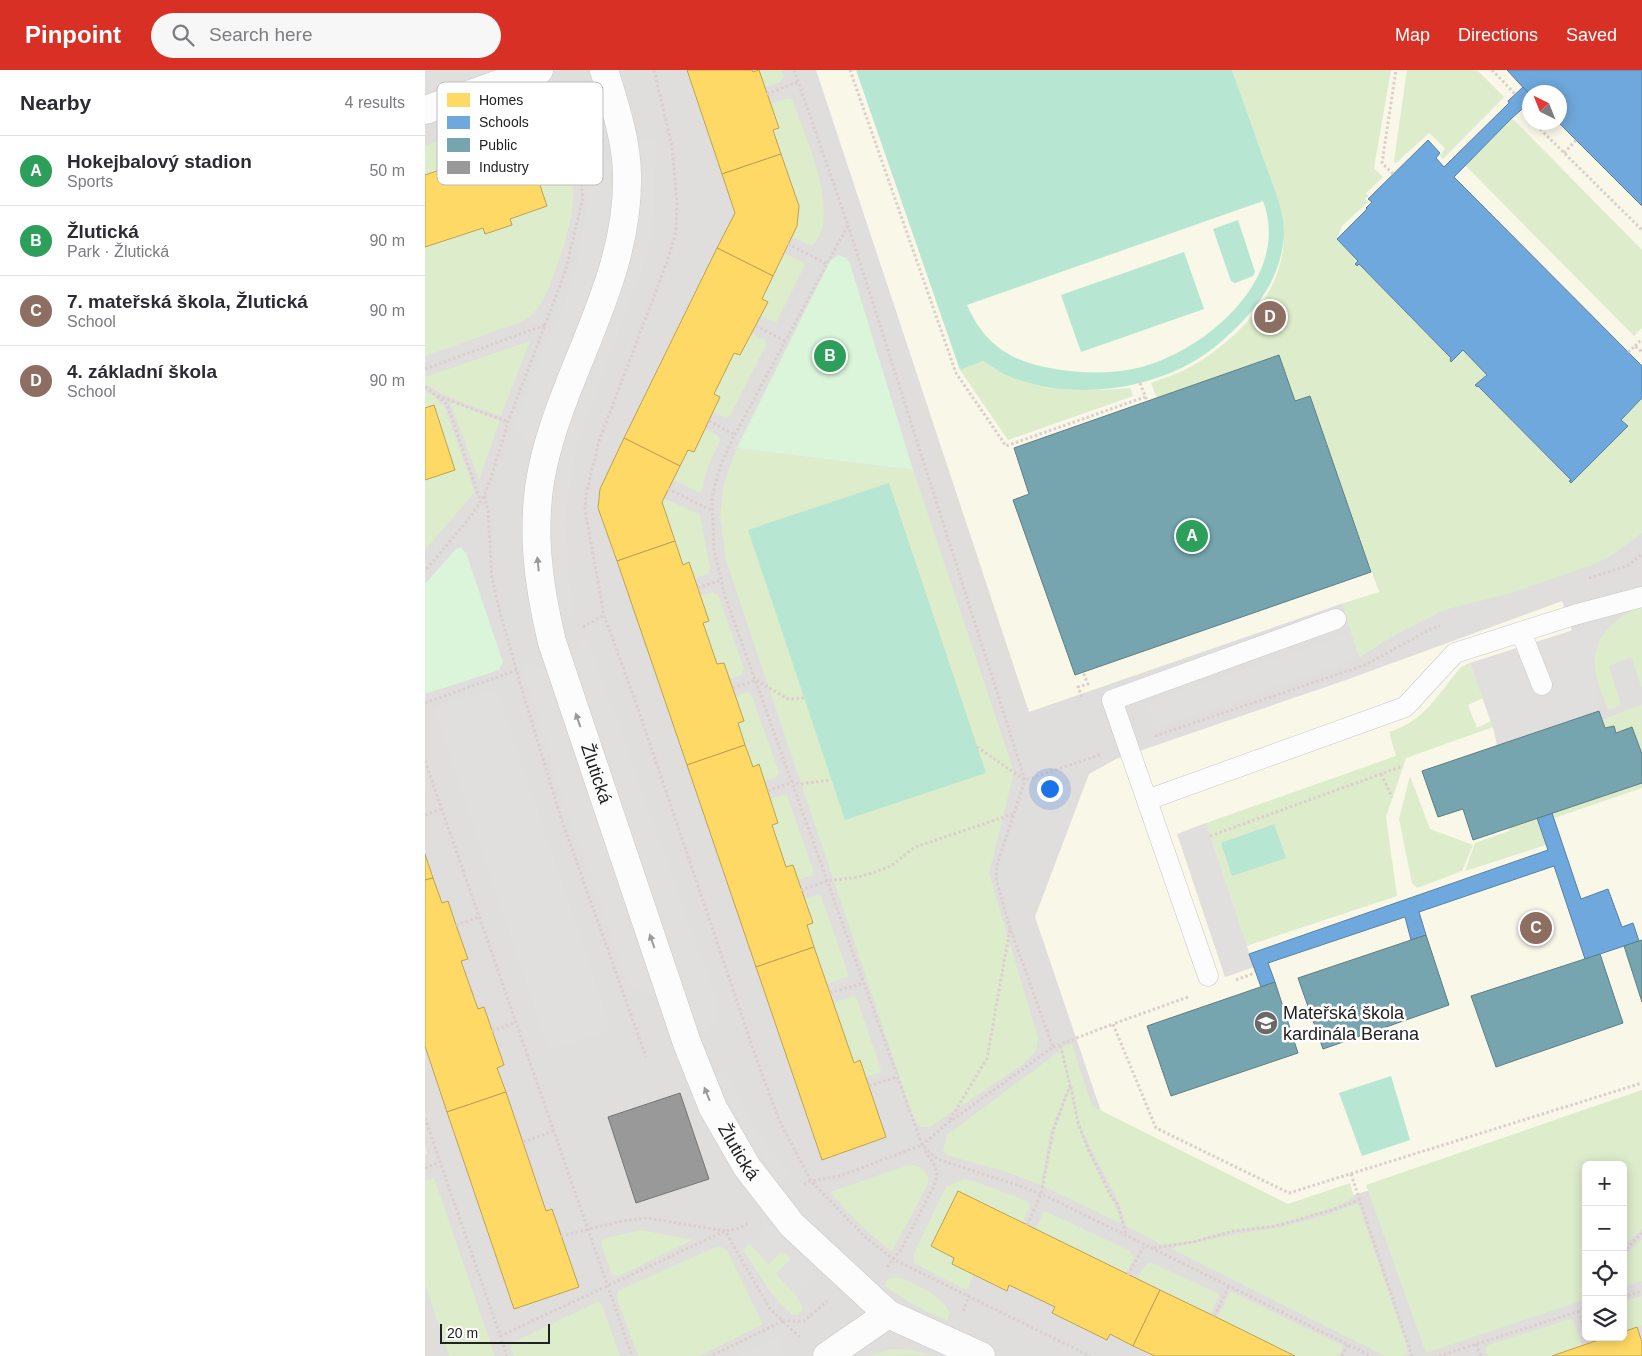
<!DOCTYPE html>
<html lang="en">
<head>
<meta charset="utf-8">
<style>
	:root { --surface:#fff; --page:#f7f7f7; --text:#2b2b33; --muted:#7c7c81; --line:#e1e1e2; --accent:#d93025 }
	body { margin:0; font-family:Arial,sans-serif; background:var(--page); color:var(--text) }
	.controls { position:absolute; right:15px; bottom:15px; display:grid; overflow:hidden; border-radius:8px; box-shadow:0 2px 12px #0003 }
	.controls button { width:45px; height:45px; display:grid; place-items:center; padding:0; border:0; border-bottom:1px solid var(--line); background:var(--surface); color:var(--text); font:25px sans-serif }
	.compass { position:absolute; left:1097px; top:15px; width:45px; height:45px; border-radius:50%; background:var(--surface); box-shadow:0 2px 12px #0003; rotate:317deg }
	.scale { position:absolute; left:15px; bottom:12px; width:110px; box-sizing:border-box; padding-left:5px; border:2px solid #222; border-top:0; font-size:14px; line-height:18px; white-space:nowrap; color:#222; -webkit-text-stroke:4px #fff; paint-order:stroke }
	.you { position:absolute; left:624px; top:718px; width:18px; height:18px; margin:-12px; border:4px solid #fff; border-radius:50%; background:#1a73e8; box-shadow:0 0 0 8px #1a73e833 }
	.badge { display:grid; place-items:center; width:32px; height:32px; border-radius:50%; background:var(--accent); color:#fff; font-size:16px; font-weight:700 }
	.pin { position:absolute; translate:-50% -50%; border:2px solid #fff; box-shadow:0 1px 5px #0006 }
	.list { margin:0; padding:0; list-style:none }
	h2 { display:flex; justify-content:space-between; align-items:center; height:65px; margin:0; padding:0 20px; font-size:21px }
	h2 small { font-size:16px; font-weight:400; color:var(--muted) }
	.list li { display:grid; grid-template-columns:32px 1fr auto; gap:15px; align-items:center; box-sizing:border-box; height:70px; padding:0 20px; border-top:1px solid var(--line) }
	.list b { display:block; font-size:19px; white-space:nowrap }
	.list p { margin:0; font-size:16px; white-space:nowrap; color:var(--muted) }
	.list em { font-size:16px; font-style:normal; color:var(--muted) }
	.icon { flex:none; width:28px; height:28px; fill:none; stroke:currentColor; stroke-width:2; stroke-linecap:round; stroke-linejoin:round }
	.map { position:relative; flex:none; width:1217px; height:1286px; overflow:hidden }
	header { display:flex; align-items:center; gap:30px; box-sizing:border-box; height:70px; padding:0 25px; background:var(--accent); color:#fff }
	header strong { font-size:24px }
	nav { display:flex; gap:28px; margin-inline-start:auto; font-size:18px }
	.search { width:350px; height:45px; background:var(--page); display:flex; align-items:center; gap:12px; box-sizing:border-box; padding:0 18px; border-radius:28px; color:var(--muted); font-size:19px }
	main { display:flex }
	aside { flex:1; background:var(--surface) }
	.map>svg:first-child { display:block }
</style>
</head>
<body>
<header>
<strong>Pinpoint</strong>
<div class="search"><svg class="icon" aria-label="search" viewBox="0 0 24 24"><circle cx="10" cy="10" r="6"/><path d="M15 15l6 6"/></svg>Search here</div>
<nav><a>Map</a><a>Directions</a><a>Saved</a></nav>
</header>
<main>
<aside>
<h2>Nearby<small>4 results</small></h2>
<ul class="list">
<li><span class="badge" style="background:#2e9e5b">A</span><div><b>Hokejbalový stadion</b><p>Sports</p></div><em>50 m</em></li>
<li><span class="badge" style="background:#2e9e5b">B</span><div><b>Žlutická</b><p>Park · Žlutická</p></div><em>90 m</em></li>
<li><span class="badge" style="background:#8d6e63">C</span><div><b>7. mateřská škola, Žlutická</b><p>School</p></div><em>90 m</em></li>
<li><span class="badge" style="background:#8d6e63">D</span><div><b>4. základní škola</b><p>School</p></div><em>90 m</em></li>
</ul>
</aside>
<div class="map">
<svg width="1217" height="1286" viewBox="0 0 1217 1286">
	<rect width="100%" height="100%" fill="#f0eeeb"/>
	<path fill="#dfdedc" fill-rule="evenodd" d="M0 0H1217V1286H0V1085L2 1083 0 1076ZM1104 22H1134V52H1104ZM1161 1095H1198V1267H1161Z"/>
	<g fill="#f8f7e8" fill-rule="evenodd">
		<path d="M391 0H1217V443L916 534 604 642ZM1104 22H1134V52H1104Z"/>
		<path d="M1137 531 1180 658 1189 656 1207 657 1217 684V1033L867 1145 682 1059 610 847 664 704 691 689 921 610Z"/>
	</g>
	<g fill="#ddeccb">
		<path d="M334 0H357L359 7 354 13 340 17Z"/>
		<path d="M807 0H966L949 98 958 107 941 123 944 126 940 129 943 132 917 156 912 169 933 191 930 194 932 196 934 194 1026 288 1025 290 1026 291 1038 280 1062 305 1050 316 1052 317 1053 316 1146 410V413L1203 356 1196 350 1217 328V463L1185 486 1170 494 1086 523 1019 540 966 567 934 588 917 534 954 522 885 326 870 331 854 285 732 328 726 313C742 307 758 302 772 293 820 263 866 213 858 152 855 132 847 112 840 94 829 62 818 31 807 0Z"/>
		<path d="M982 0H1052L1079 27 1018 89 1015 86 1020 78 1004 63 971 93 969 91Z"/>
		<path d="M362 28 367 29C379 64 417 144 389 174L385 175 367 167 372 156 374 136 348 60 345 34Z"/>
		<path d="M105 42C119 46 128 56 136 68 159 108 146 160 130 201 124 218 117 239 101 249 93 254 81 257 72 260 48 269 24 278 0 286V177L58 158 60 164 87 155 85 149 122 135 100 72 53 86 45 63Z"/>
		<path d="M1087 48 1217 180V258L1209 266 1040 95Z"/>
		<path d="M29 66 38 92 0 105V76Z"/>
		<path d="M359 183 379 193 380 195 351 253 336 246 343 232 337 229Z"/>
		<path d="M325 263 340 270 341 275 306 344 301 348 288 342 295 327 289 324 309 283 315 285Z"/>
		<path d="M105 271 76 346C51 337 22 329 0 314V307Z"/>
		<path d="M558 291C565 295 571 300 578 303 618 322 662 322 705 318L708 326 583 370 535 300Z"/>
		<path d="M0 320 11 328 20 338 50 422 0 480V410L30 400 9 336 0 338Z"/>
		<path d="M25 332 75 350 54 410Z"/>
		<path d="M280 359 294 366 295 370 281 402 278 418 275 423 249 410 263 380 269 382Z"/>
		<path d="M312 378 488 400 589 702 564 803 613 968 611 981 598 994 505 1057H496L488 1047 301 490 295 445 299 412Z"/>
		<path d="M239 428 275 445 285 498 283 504 270 508 265 493 258 495 237 432Z"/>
		<path d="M288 522 293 525 319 599 316 605 305 609 299 593 292 594 278 553 284 551 276 526Z"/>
		<path d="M1214 537 1217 538V619L1206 587 1184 596 1196 635 1183 640C1179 628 1171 613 1170 599 1166 569 1189 548 1214 537Z"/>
		<path d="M1045 593 1058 628 1043 635 1052 658 1066 651 1068 657 981 688 961 747 972 826 821 876 781 753 971 686 964 662C1000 651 1013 624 1036 597Z"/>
		<path d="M323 622 326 624 354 702 352 706 340 711 334 695 328 697 313 653 319 651 311 626Z"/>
		<path d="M1217 634V684L1207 658 1191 663 1188 656 1180 658 1177 650Z"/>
		<path d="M985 706 1005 759 1048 775 1037 801 992 818 987 813 974 749Z"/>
		<path d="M1217 713V718L1129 748 1127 743Z"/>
		<path d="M357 725 362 726 388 799 387 805 373 810 368 795 361 797 347 755 353 753 345 729Z"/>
		<path d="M1112 748 1121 775 1040 801 1050 773 1084 761V758Z"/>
		<path d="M392 825 396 826 424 906 402 914 382 855 388 853 379 829Z"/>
		<path d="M429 926 432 929 456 1000 454 1003 440 1007 435 991 429 993 409 933Z"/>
		<path d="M647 974 667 1036 863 1134 925 1113 929 1127 914 1136 853 1155 800 1162 771 1170 738 1175 701 1156 693 1131 660 1067 654 1052 637 977Z"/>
		<path d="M636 980 644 1015 626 1060 616 1115 579 1101 521 1085 518 1081 522 1065Z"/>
		<path d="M645 1018C649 1041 655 1062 665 1084 675 1107 689 1129 697 1154L618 1116 629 1061Z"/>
		<path d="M1217 1020V1159L1198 1177V1095H1161V1229L1001 1283 941 1115Z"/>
		<path d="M489 1095C498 1099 504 1103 503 1114L467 1181C443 1164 424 1144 405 1122L481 1096Z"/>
		<path d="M9 1108 70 1286H24L0 1215V1111Z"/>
		<path d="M539 1109 546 1110 602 1131 605 1136 597 1153 533 1121 506 1176 529 1188 527 1194 549 1204 543 1218 539 1219 492 1195 489 1192V1183L521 1117Z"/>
		<path d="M933 1133 984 1283 977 1286H960L745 1178 811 1164 856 1157 898 1146Z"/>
		<path d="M618 1142H622L705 1181 709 1188 701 1203 611 1159Z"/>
		<path d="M216 1160 268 1170 194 1206 187 1205 176 1174 177 1169Z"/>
		<path d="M1217 1169V1211L1198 1217V1187Z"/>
		<path d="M325 1174 343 1194 356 1182 365 1187V1190L351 1204 371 1225 378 1238 374 1244 368 1245C348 1231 332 1200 318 1180Z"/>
		<path d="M291 1177H296L302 1180 338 1254 275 1286H213L192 1229 193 1222 197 1219Z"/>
		<path d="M722 1193H727L792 1223 794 1226 785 1244 712 1208Z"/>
		<path d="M472 1207C491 1214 515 1224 525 1243L522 1250C499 1242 479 1229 459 1216L463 1209Z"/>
		<path d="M807 1222 916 1275 918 1278 913 1286H870L792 1248 805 1223Z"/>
		<path d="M1217 1226V1255L1198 1262V1232Z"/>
		<path d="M172 1232 176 1233 195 1286H89L86 1280 87 1273Z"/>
		<path d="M1146 1249 1149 1252 1157 1276 1127 1286H1063L1060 1279 1063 1275Z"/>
		<path d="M467 1279 487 1280 507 1285 443 1286Z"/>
	</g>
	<g fill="#daf5da">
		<path d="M413 185 422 188 425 194 488 400 312 378 405 191Z"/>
		<path d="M36 477 41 483 78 592 74 600 0 624V514L31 479Z"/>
	</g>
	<g fill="#b7e6d2" fill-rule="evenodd">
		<path d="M431 0H807C818 31 829 62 840 93 848 116 860 141 859 166 856 201 841 226 817 252 803 266 788 280 771 290 719 321 649 329 591 309 579 305 569 298 558 291L535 300ZM838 131C867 206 783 279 717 297 688 304 659 304 630 299 587 292 560 276 542 235Z"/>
		<path d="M813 150 830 202 828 206 810 213 806 211 788 159Z"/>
		<path d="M759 182 779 239 656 282 636 225Z"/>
		<path d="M464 413 561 703 420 750 323 460Z"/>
		<path d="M849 754 861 788 807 806 796 773Z"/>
		<path d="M966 1006 985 1070 937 1086 914 1023Z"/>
	</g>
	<g fill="#e0dfde">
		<path d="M0 0H65L0 22Z"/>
		<path d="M225 70 230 73 229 138 227 163 222 186 152 374 142 430 140 457 145 519 150 543 134 555 122 480 125 410 212 113 214 71Z"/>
		<path d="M165 75 189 95V139L179 185 142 289 106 379 88 355 120 276 140 231 152 194 163 132Z"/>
		<path d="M1189 547 1173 572 1168 599 1174 641 1072 676 1069 661 1045 593Z"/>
		<path d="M926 563 934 588 730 658 721 632Z"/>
		<path d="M161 564 295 941 275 973 145 592Z"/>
		<path d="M97 591 123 601 235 931 203 915 133 712Z"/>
		<path d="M71 618 186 960 125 981 9 638Z"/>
		<path d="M781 753 829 897 800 907 752 764Z"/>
		<path d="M301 1001 313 1028 329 1056 348 1083 364 1104 355 1111 320 1062 290 1006Z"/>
		<path d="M345 1154 393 1204 371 1225 351 1204 365 1190V1187L356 1182 343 1194 325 1174Z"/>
		<path d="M352 1268 360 1286H314Z"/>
	</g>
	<g fill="#ffd966" stroke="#bda252">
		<path d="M262 0H327L328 2 334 0 354 58 348 60 356 84 297 104Z"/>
		<path d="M100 71 122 136 85 149 87 155 60 164 58 158 0 177V105Z"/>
		<path d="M356 84 374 136 372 156 348 206 292 178 310 143 297 104Z"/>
		<path d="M292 178 348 206 337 229 343 232 315 285 309 283 289 324 295 327 269 382 263 380 255 396 199 368Z"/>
		<path d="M9 335 30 400 0 410V338Z"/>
		<path d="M199 368 255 396 237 432 250 471 192 491 173 438 175 419Z"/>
		<path d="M250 471 258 495 264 492 284 551 278 553 292 594 299 593 319 651 313 653 320 675 262 695 192 491Z"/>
		<path d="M320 675 328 697 334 694 353 753 347 755 361 797 368 795 388 853 382 855 389 877 331 897 262 695Z"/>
		<path d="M0 784 8 808 0 810Z"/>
		<path d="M8 808 17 833 23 831 31 855 43 889 36 891 53 939 59 937 79 995 72 998 81 1022 22 1042 0 976V810Z"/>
		<path d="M389 877 429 993 435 990 461 1067 397 1090 331 897Z"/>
		<path d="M81 1022 121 1141 127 1139 154 1217 89 1239 22 1042Z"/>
		<path d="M533 1121 735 1220 708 1276 685 1264 682 1270 627 1243 630 1237 584 1215 582 1221 527 1194 529 1188 506 1176Z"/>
		<path d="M735 1220 789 1246 870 1286H730L708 1276Z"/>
		<path d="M1212 1257 1217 1272V1286H1127L1182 1267H1198V1262Z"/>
	</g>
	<g fill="#6fa8dc" stroke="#5880a4">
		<path d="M1082 0H1217V136L1133 52 1134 22 1104 24Z"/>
		<path d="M1098 17 1104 24V33L1087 48 1029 107 1217 296V328L1196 350 1203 356 1146 413 1144 411 1146 410 1053 316 1052 317 1050 315 1062 305 1038 280 1026 292 1025 290 1026 288 934 194 932 196 930 194 933 191 912 169 942 139 941 138 947 132 943 129 1003 70 1015 83 1011 88 1019 97 1084 33 1083 31Z"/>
		<path d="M1127 743 1156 829 1183 819 1197 857 1208 853 1214 871 1160 889 1129 796 994 842 1001 865 986 870 980 847 843 893 850 912 836 917 824 884 1123 780 1112 748Z"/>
	</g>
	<g fill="#76a5af" stroke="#5d7e85">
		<path d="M854 285 870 331 885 326 946 502 650 605 588 430 604 424 589 378Z"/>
		<path d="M1174 641 1180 658 1189 656 1191 663 1207 657 1217 684V713L1048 770 1038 739 1013 747 997 701Z"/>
		<path d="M1001 865 1024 935 898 979 873 908Z"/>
		<path d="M1217 870V932L1199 876Z"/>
		<path d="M1175 884 1198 953 1071 997 1046 926Z"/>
		<path d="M850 912 873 983 746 1026 722 956Z"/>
	</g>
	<path fill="#999" stroke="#757575" d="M255 1023 284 1109 211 1133 183 1047Z"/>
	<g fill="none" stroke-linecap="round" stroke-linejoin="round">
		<g stroke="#c9c8c7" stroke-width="21">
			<g id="service">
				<path d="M1096 562 1117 615"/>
				<path d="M722 730 980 637 1030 583 1149 545 1217 527"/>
				<path d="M783 906 687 630 911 549"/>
			</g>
		</g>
		<g stroke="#c9c8c7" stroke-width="29">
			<g id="minor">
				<path id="s1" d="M179 0C189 33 201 68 202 103 205 209 140 297 118 396 105 455 113 514 127 572L262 973 288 1038 322 1097 367 1155 463 1244 556 1286"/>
				<path d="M0 40 114 0"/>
				<path d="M402 1286 463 1244"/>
			</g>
		</g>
		<g stroke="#dccecd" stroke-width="3" stroke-dasharray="2.5 2.5" stroke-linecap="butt">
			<path d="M229 0 247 76 252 132 251 162 242 192 174 371 161 424 160 440 179 545 216 647 330 985 354 1050 386 1111 439 1166 468 1189 665 1286"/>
			<path d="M369 0 423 155 308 368 295 397 287 427 289 480 300 526 497 1075 415 1106 386 1111 377 1115"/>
			<path d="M425 0 531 303 581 376 720 327"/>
			<path d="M1067 0 1090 24"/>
			<path d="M342 24 373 12"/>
			<path d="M1102 36 1104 38"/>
			<path d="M1108 52 1217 160"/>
			<path d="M36 62 45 90"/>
			<path d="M1139 83 1151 70"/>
			<path d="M968 104 957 93 971 0"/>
			<path d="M423 155 600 710 572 795 571 809 585 858 628 977 523 1053 497 1075 512 1089 598 1117 625 1128 946 1286"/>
			<path d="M363 174 402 194"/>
			<path d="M120 255 140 202 158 128 152 80 134 24"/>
			<path d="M331 256 360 271"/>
			<path d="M1210 276 1217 269"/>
			<path d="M1203 282 1210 276 1217 282"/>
			<path d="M0 299 120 255 83 352 66 408 59 426 46 446 0 501"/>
			<path d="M715 313 722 331"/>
			<path d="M0 317 22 334 55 430"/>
			<path d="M13 326 83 352"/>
			<path d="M284 351 310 365"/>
			<path d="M243 419 288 441"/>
			<path d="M59 426 63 441 67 509 75 542 98 623 136 748 221 987"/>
			<path d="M1164 508 1202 496 1217 484"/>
			<path d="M273 518 296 510"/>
			<path d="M158 557 179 545"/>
			<path d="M308 618 331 610 363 629 379 628"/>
			<path d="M657 627 653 617 663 614 658 602"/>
			<path d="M0 633 92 600"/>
			<path d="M730 666 940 595 1006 559 1015 556"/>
			<path d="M552 677 600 710 675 685"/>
			<path d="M0 691 207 1286"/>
			<path d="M956 704 967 727"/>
			<path d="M343 721 367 712 376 714 406 710"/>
			<path d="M0 745 17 739"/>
			<path d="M785 766 978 696"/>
			<path d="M376 820 402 811 434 807 450 802 466 796 490 777 588 744"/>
			<path d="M31 855 54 847"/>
			<path d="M811 910 830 903"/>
			<path d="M405 923 438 913"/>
			<path d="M763 927 688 954 731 1058 864 1123 1217 1013"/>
			<path d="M67 961 91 952"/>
			<path d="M628 977 688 954"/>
			<path d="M444 1016 472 1007"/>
			<path d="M646 1017 653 1053 663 1079 686 1126 693 1135 701 1164"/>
			<path d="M0 1048 82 1286"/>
			<path d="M525 1050 562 988 585 859"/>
			<path d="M98 1072 129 1061"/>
			<path d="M0 1098 15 1092"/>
			<path d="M926 1104 987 1286"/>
			<path d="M602 1155 616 1124 628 1061 645 1015 635 974"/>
			<path d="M136 1166 197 1151 223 1148 300 1161 345 1239 358 1251 286 1286"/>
			<path d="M729 1178 768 1172 808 1161 850 1156 907 1140 934 1130"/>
			<path d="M1198 1182 1217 1163"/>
			<path d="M462 1197 477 1178 509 1116 512 1103 509 1095 500 1080"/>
			<path d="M703 1205 720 1174"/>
			<path d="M1198 1227 1217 1221"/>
			<path d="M538 1241 544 1226"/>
			<path d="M1153 1241 1161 1265"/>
			<path d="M789 1246 804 1216"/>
			<path d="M358 1251H379L402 1231"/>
			<path d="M358 1252 376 1268"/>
			<path d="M75 1266 300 1161 312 1159 325 1152"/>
			<path d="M1161 1267 1163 1273"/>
			<path d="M1051 1274 1056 1286"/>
			<path d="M917 1286 923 1274"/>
			<path d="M1014 1286 1161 1239"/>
		</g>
		<use href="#service" stroke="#fdfcfc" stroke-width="20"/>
		<use href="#minor" stroke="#fdfcfc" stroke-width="28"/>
	</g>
	<defs><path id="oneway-solid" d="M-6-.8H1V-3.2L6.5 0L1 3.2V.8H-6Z" transform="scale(1.25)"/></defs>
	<g fill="#9a9a9a">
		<use href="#oneway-solid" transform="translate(113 494) rotate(-96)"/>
		<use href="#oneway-solid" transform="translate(153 650) rotate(-109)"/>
		<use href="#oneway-solid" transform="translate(227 871) rotate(-109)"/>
		<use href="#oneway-solid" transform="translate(282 1024) rotate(-112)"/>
	</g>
	<defs>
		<g id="school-disc" transform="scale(1.25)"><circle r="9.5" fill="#6a6968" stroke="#fff"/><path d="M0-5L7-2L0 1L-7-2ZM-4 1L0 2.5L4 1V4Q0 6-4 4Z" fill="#fff"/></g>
	</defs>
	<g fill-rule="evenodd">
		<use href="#school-disc" x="841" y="953"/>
	</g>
	<g text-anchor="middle" stroke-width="5" stroke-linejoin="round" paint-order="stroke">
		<g font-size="18" fill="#222" stroke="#fff">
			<text dy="6" stroke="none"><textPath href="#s1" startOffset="729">Žlutická</textPath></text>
			<text dy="6" stroke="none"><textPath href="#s1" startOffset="1134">Žlutická</textPath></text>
		</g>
		<g font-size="18" fill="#222" stroke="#fff" text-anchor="start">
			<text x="858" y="949">Mateřská škola<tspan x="858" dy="21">kardinála Berana</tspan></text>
		</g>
	</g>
	<rect x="12" y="12" width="166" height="103" rx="8" fill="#fff" stroke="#bdbdbd" stroke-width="1"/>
	<rect x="22" y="23" width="23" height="14" fill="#ffd966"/>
	<rect x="22" y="46" width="23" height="13" fill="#6fa8dc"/>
	<rect x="22" y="68" width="23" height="14" fill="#76a5af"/>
	<rect x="22" y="91" width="23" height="13" fill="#999"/>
	<g font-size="14" fill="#222">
		<text x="54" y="35">Homes</text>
		<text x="54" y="57">Schools</text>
		<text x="54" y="80">Public</text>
		<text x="54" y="102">Industry</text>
	</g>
</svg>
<div class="controls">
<button>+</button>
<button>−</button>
<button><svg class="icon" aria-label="locate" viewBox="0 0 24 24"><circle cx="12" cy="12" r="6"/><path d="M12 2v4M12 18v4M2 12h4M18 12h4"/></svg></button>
<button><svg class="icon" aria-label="layers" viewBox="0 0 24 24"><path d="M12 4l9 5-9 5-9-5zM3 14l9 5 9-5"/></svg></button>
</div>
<svg class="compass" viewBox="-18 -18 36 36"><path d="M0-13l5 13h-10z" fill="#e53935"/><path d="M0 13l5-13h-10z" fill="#7c7c81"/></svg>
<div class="scale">20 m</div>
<div class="you"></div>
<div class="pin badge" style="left:767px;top:466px;background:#2e9e5b">A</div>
<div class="pin badge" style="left:405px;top:286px;background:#2e9e5b">B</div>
<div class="pin badge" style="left:1111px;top:858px;background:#8d6e63">C</div>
<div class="pin badge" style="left:845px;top:247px;background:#8d6e63">D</div>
</div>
</main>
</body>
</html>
